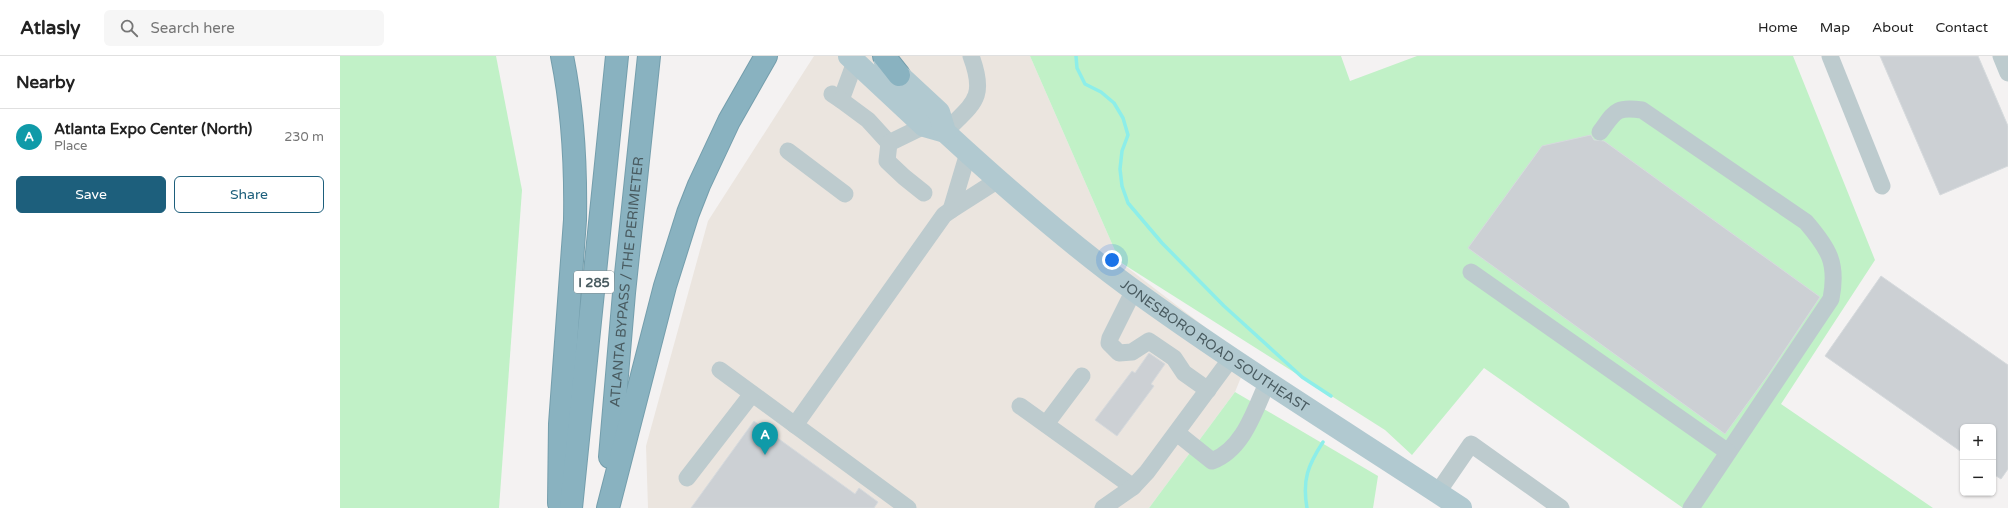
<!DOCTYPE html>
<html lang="en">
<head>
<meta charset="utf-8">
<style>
	:root { --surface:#fff; --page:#f6f6f6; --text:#222; --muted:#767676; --line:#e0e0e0; --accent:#1d5f7c }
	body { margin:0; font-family:"Varela Round",sans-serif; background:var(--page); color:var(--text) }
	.controls { position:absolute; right:12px; bottom:12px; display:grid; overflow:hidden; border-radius:6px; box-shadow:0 1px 3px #0004 }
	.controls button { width:36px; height:36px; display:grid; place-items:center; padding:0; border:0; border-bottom:1px solid var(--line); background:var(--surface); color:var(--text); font:20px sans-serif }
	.you { position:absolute; left:772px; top:204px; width:14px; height:14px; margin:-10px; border:3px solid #fff; border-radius:50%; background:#1a73e8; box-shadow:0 0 0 6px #1a73e833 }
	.badge { display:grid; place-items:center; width:26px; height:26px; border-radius:50%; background:var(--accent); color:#fff; font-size:13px; font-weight:700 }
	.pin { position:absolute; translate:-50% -33px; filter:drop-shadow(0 1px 2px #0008) }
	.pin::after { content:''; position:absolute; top:21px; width:14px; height:12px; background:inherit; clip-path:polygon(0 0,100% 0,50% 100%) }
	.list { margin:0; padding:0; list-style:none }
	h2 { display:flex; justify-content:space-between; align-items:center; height:52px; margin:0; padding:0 16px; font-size:17px }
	h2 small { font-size:13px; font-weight:400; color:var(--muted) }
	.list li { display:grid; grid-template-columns:26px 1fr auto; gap:12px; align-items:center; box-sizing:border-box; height:56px; padding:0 16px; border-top:1px solid var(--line) }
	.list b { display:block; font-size:15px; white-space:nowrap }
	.list p { margin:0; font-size:13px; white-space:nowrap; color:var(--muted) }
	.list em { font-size:13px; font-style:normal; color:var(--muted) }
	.actions { display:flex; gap:8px; padding:12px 16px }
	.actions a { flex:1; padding:9px 0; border:1px solid var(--accent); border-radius:6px; text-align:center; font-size:14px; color:var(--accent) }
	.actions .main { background:var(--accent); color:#fff }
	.icon { flex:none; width:22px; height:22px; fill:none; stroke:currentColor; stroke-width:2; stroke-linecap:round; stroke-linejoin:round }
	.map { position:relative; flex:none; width:1668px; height:452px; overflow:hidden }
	header { display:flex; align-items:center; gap:24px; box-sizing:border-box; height:56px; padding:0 20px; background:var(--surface); border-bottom:1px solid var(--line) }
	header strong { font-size:19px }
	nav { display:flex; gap:22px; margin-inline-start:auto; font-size:14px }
	.search { width:280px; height:36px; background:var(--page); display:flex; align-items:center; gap:10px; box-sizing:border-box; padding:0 14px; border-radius:6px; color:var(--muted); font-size:15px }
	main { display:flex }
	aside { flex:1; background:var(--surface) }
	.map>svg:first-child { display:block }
</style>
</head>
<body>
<header>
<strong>Atlasly</strong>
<div class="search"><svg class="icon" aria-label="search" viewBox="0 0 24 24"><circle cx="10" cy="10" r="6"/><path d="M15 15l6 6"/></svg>Search here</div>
<nav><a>Home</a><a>Map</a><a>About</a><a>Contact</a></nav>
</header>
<main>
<aside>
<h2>Nearby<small></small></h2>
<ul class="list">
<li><span class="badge" style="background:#0f9aa8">A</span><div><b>Atlanta Expo Center (North)</b><p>Place</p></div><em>230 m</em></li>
</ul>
<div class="actions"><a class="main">Save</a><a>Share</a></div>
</aside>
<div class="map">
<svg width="1668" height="452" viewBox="0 0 1668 452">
	<rect width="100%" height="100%" fill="#f4f2f2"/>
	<path fill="#ebe5df" d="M474 0H690L780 206 908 304 895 336 809 452H308L306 390 368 165Z"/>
	<g fill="#c1f1c7">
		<path d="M0 0H156L182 134 159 452H0Z"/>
		<path d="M690 0H1001L1010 25 1077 0H1453L1535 204 1441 348 1593 452H1343L1144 312 1072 399 1045 374 780 206Z"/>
		<path d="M895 336 1038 420 1033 452H809Z"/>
	</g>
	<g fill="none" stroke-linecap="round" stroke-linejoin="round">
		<g stroke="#8deee9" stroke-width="3.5">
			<path d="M736 0 737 12 745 28 761 36 774 47 783 62 788 79 782 95 780 113 782 130 788 147 822 187 884 250 962 321 991 340"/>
			<path d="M967 452C962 424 968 409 983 386"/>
		</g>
	</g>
	<g fill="#ccd0d4" stroke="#d6dadd">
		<path d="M1540 0H1638L1668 70V110L1600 139Z"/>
		<path d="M1251 79 1254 84 1264 85 1480 241 1428 319 1385 378 1128 192 1202 90Z"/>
		<path d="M1541 220 1668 309V413L1661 423 1653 418V371H1623V397L1485 300Z"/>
		<path d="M809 297 825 308 811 328 814 330 777 380 755 364 792 315 795 317Z"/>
		<path d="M414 365 515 438 519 432 538 446 534 452H351Z"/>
	</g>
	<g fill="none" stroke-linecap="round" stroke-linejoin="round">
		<g stroke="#749eac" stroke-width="24">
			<g id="highway">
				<path d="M544 0 559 19"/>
				<path id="s2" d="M270 401 284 237 309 0"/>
				<path d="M219 447 220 368 235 164C236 109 233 54 222 0"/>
				<path d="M231 452 277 0"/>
				<path d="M268 452 325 230 348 157 359 129 389 65 426 0"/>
			</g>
		</g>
		<g stroke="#bdcbce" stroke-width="17">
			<path d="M1490 0 1542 130"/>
			<path d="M1661 0 1668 17"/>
			<path d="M492 38 501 44 515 6"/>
			<path d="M501 44 528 64 549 87"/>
			<path d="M605 76C633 47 647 43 631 0"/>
			<path d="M1260 76C1275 56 1275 50 1302 54L1466 166C1489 193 1498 207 1491 243L1351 452"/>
			<path d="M549 87 547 105 564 121 584 137"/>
			<path d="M549 87 584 70"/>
			<path d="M448 95 505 138"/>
			<path d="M628 97 611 154 658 124"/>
			<path d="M1131 216 1388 396"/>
			<path d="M794 234 770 282 769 287 779 297 792 296 809 285 834 302 844 317 868 334"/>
			<path d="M380 314 568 452"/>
			<path d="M680 350 793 431"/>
			<path d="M706 368 742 320"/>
			<path d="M455 369 604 159 611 154"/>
			<path d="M837 377 872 405C904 393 915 353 928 325"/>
			<path d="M347 422 412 338"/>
			<path d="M1098 436 1131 388 1221 452"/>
			<path d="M763 452 793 431 807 416 892 301"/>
		</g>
		<g stroke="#b1c9d0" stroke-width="22">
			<path id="s1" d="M509 0 584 70 605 76C668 134 733 191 803 241 906 315 1015 382 1121 452"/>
			<path d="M545 6 599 56 605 76"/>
		</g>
		<use href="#highway" stroke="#89b2c0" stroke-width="22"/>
	</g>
	<g text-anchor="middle" stroke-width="3" stroke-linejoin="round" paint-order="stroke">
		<rect fill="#fff" stroke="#808c90" stroke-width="1" x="234" y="215" width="40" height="22" rx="3"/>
		<g font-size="13" font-weight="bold" fill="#495b60">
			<text x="254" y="231">I 285</text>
		</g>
		<g font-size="14" fill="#495b60" stroke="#fff">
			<text dy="5" stroke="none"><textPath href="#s2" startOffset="176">ATLANTA BYPASS / THE PERIMETER</textPath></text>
			<text dy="5" stroke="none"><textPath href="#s1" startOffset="469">JONESBORO ROAD SOUTHEAST</textPath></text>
		</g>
	</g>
</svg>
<div class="controls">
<button>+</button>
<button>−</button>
</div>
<div class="you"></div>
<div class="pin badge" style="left:425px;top:399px;background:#0f9aa8">A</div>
</div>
</main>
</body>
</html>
